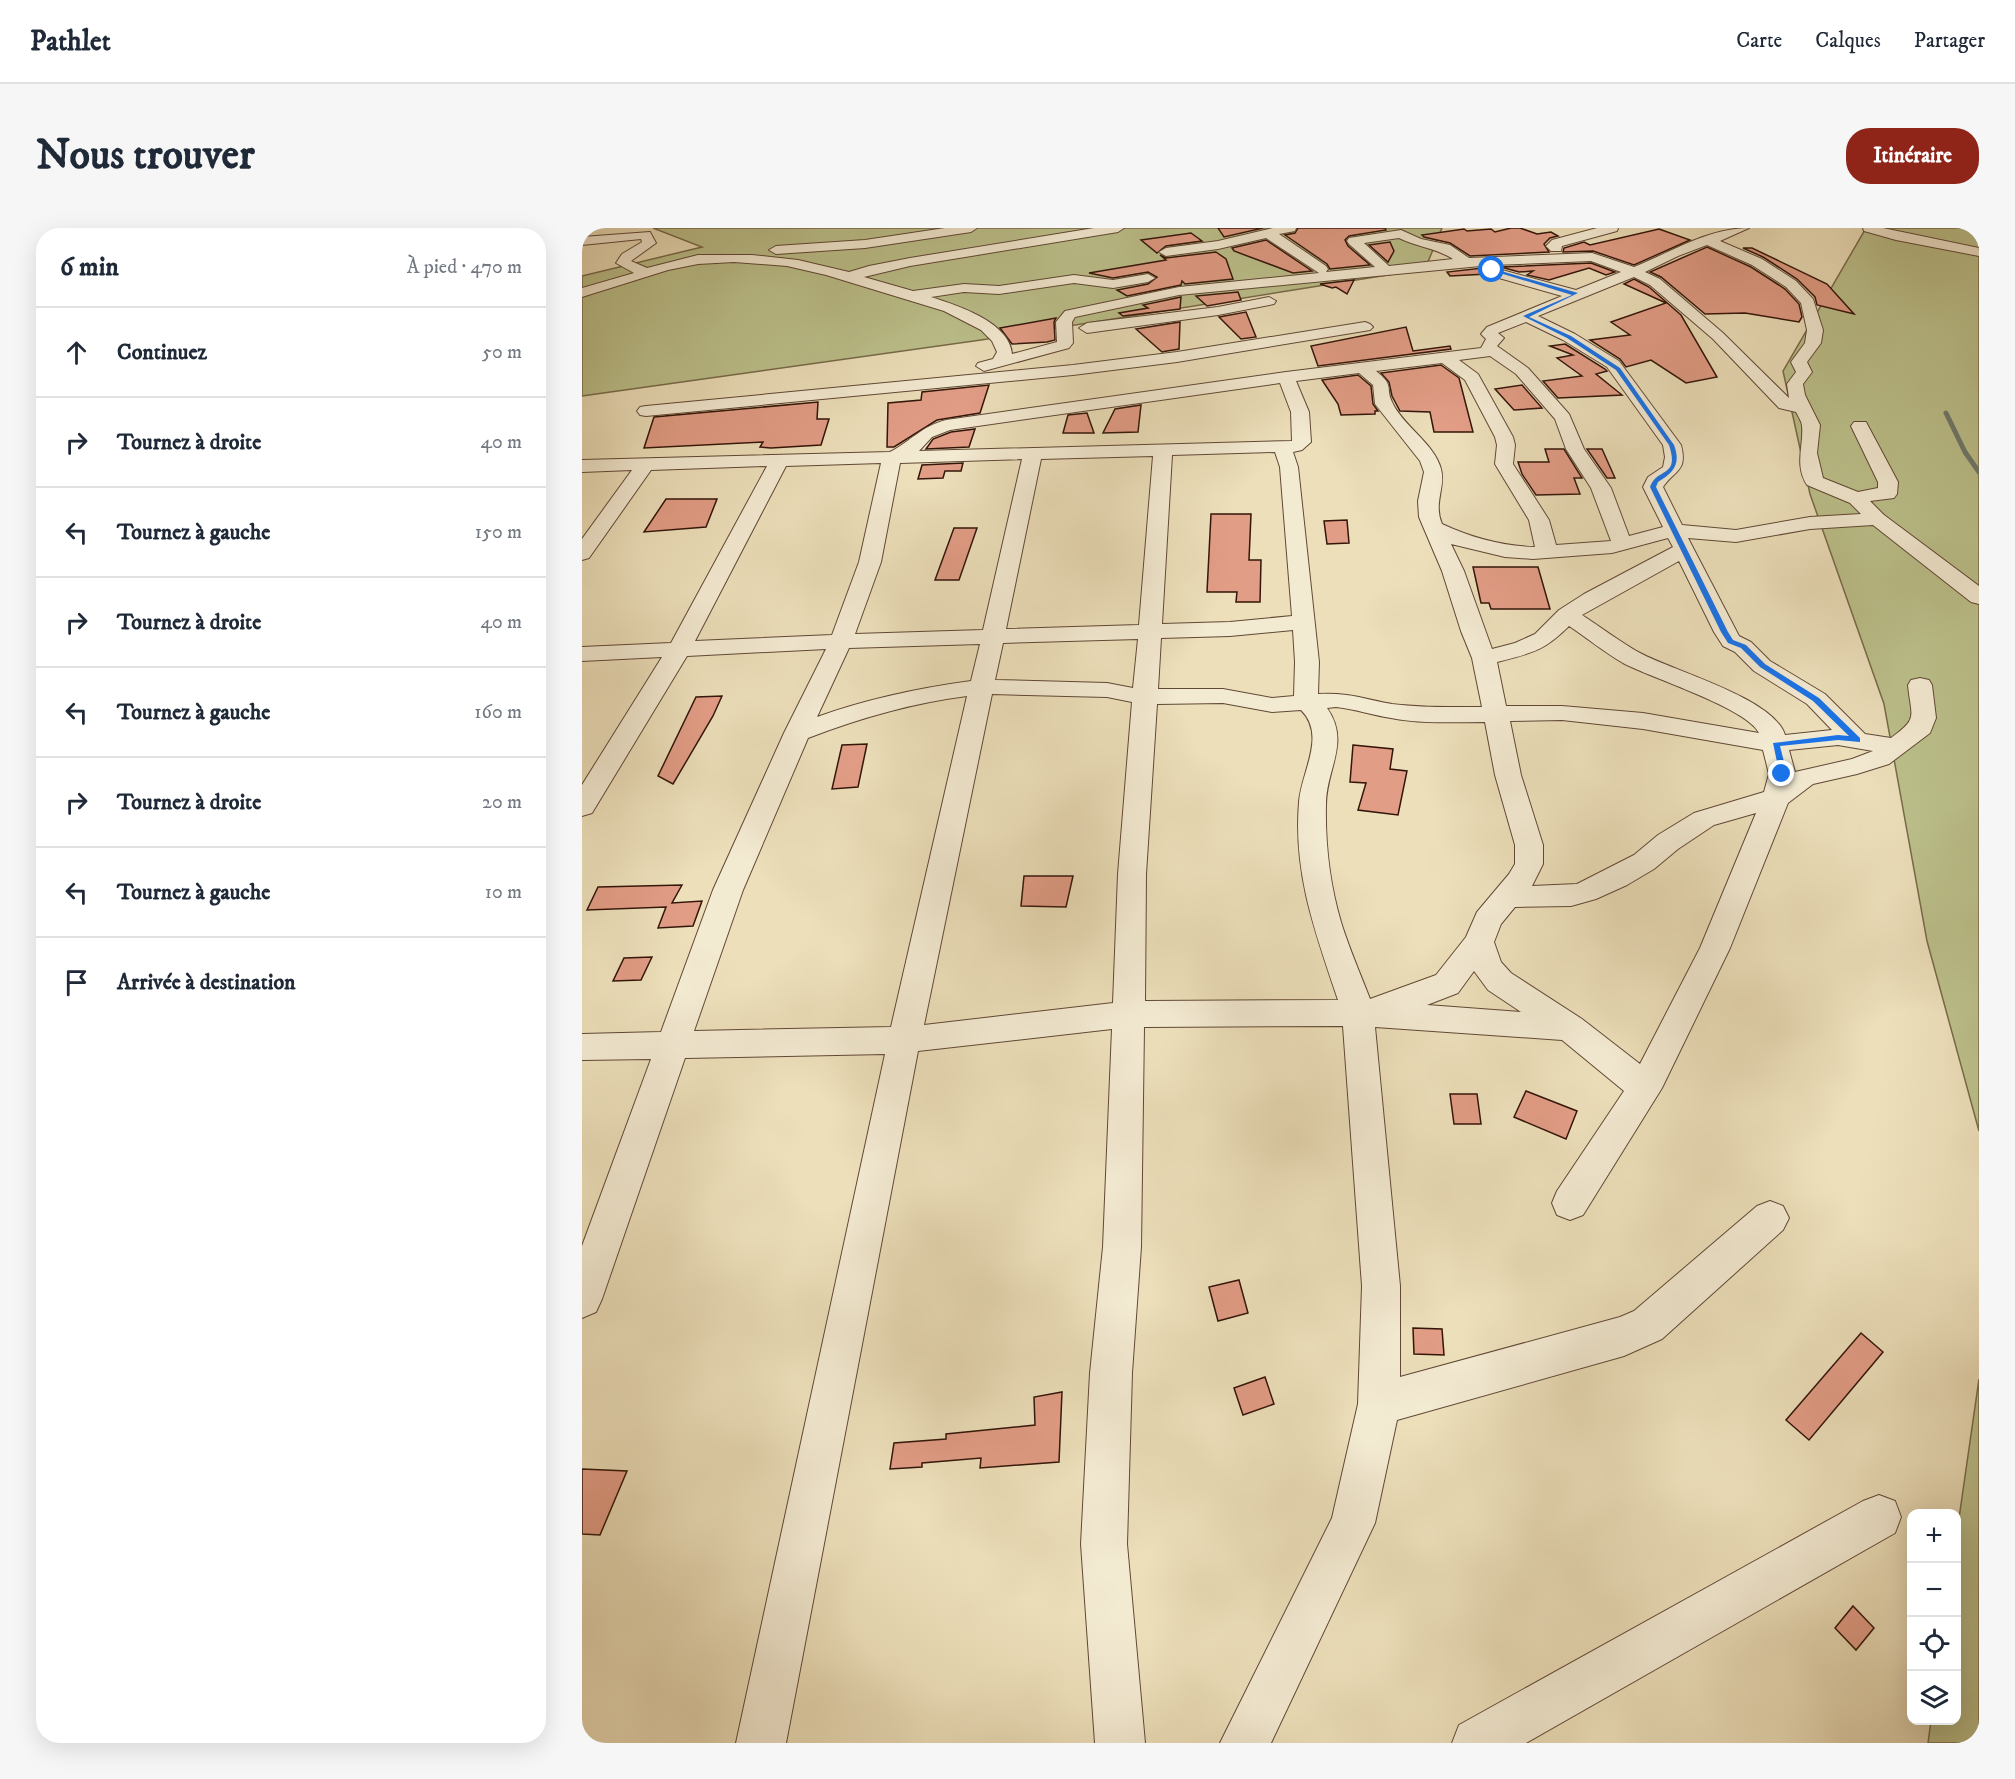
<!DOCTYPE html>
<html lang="fr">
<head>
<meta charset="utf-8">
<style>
	:root { --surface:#fff; --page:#f6f6f7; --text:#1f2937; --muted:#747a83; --line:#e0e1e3; --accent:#8f2418 }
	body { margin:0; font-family:"IM FELL DW Pica",serif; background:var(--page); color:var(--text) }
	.controls { position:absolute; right:18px; bottom:18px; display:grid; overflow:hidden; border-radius:12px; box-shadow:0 6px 24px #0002 }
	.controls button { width:54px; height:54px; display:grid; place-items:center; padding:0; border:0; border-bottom:2px solid var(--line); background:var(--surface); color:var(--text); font:30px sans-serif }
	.stop { position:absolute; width:18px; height:18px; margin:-14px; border:4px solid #1a73e8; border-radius:50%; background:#fff }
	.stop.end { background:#1a73e8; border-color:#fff; box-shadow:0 2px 6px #0008 }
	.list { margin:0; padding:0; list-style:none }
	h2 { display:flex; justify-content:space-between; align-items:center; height:78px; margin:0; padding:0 24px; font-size:26px }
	h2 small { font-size:20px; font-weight:400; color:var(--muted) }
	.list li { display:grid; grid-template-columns:39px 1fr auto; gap:18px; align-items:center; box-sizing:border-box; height:90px; padding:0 24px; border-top:2px solid var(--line) }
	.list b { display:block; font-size:22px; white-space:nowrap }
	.list em { font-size:20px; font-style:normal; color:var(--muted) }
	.icon { flex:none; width:33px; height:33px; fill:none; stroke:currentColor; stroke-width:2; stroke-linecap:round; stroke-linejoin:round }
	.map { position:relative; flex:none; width:1397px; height:1515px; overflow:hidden; border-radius:24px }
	header { display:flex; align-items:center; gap:36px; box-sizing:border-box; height:84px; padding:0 30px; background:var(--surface); border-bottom:2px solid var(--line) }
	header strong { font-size:28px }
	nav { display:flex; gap:33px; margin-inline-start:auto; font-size:21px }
	.intro { display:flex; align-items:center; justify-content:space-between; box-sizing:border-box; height:144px; padding:0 36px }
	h1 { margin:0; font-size:42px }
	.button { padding:15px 27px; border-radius:24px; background:var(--accent); color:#fff; font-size:21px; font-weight:700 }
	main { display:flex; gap:36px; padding:0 36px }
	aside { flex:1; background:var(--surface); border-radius:24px; box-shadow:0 6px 24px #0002 }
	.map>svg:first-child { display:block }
</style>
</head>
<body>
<header>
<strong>Pathlet</strong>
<nav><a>Carte</a><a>Calques</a><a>Partager</a></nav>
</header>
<div class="intro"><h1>Nous trouver</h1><a class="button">Itinéraire</a></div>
<main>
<aside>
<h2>6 min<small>À pied · 470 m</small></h2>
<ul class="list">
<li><svg class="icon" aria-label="ahead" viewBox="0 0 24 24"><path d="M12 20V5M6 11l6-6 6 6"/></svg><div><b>Continuez</b></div><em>50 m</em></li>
<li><svg class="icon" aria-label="right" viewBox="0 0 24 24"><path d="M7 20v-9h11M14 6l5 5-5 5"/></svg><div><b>Tournez à droite</b></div><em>40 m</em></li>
<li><svg class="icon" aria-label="left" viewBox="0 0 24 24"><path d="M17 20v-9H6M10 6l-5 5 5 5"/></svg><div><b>Tournez à gauche</b></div><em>150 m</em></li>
<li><svg class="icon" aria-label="right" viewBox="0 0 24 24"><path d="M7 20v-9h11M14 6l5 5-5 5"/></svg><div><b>Tournez à droite</b></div><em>40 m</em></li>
<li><svg class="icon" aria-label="left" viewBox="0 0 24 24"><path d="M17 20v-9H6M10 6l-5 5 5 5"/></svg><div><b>Tournez à gauche</b></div><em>160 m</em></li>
<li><svg class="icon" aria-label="right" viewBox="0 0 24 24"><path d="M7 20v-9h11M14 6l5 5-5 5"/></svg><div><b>Tournez à droite</b></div><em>20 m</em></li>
<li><svg class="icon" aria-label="left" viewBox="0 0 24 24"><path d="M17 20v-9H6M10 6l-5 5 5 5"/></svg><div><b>Tournez à gauche</b></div><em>10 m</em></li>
<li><svg class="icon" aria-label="arrive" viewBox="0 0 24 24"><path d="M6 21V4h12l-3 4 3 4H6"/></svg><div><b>Arrivée à destination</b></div></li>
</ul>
</aside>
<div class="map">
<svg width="1397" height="1515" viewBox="0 0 1397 1515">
	<rect width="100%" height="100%" fill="#ecdfba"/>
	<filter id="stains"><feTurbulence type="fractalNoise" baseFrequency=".00333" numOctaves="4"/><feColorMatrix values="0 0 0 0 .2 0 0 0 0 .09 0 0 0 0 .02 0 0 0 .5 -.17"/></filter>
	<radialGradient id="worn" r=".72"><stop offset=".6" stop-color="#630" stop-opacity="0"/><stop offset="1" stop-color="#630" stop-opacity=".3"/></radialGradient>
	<g fill="#bcc18c" stroke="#786b4a" stroke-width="1.5">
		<path d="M71 0H860L843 41 399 112 0 168V48L120 19Z"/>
		<path d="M1284 0H1397V903L1345 713 1302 476 1228 266 1201 143Z"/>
		<path d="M1397 1151V1515H1346L1349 1493 1374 1492V1311Z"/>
	</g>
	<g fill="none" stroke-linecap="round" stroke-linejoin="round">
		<path stroke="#707a6d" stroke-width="5" d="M1364 185 1383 224 1397 244"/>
	</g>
	<g fill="#e29d86" stroke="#331509" stroke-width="1.5">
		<path d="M636 0H681L642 9Z"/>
		<path d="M716 0H803L804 2 767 8 763 12 766 18 788 37 748 41 745 36 703 7 713 5Z"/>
		<path d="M929 0H938L955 6 969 4 976 8 968 10 962 16 967 24 888 28 868 15 842 9 840 7 882 1 885 3 909 1 913 4Z"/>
		<path d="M1077 1 1108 12 1052 37 1011 23 981 24 982 20 1002 14 1008 17Z"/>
		<path d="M609 5 620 13 584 18 575 25 559 12Z"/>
		<path d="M684 12 730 43 711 45 652 23 650 20Z"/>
		<path d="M808 14 812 23 806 34 787 17Z"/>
		<path d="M1125 19 1169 39 1203 61 1217 76 1220 89 1217 94 1163 85 1123 86 1079 49 1068 44Z"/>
		<path d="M1161 20H1170L1245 56 1272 86 1235 77 1233 69 1215 51 1181 29Z"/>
		<path d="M634 24 644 31 651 51 603 56 600 53 599 57 545 68 535 62 566 56 575 49 566 44 531 50 507 45 584 32 578 27 584 30Z"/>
		<path d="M1009 35 1033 44 1024 47 1007 40 967 52 945 47 951 43 937 44 919 39Z"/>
		<path d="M901 40 905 46 868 48 865 44Z"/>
		<path d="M1052 51 1067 59 1099 87 1135 149 1104 155 1069 132 1044 139 1038 131 1008 112 1048 107 1029 94 1084 75 1042 56Z"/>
		<path d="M772 52 765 66 754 59 750 60 738 56Z"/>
		<path d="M656 64 659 72 625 78 614 68Z"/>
		<path d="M599 69 598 81 541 88 537 85 566 80 561 77Z"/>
		<path d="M664 84 674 109 659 111 637 89Z"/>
		<path d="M474 90 472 94 473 112 465 114 430 116 418 100Z"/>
		<path d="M598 94 597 121 585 123 580 124 554 101Z"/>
		<path d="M824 99 831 123 868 118 869 121 736 138 729 118Z"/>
		<path d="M983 116 1023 141 1025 143 1014 146 1040 167 976 170 961 153 1000 148 975 130 991 127 968 118Z"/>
		<path d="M859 137 877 150 891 204H852L848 184 818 183 810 168 807 154 799 145Z"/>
		<path d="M776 147 789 158 791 176 796 183H793V186L759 187 756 176 740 152Z"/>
		<path d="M407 157 398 185 355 192 312 219H305L306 175 339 172 340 164Z"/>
		<path d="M940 157 960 180 932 182 913 161Z"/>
		<path d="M236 174 235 191H247L239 217 189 220 178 219 181 214 62 220 72 189Z"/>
		<path d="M559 177 556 204 521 205 533 181Z"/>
		<path d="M505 185 512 205H481L486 187Z"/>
		<path d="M393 201 387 219 344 221 351 211 369 204Z"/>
		<path d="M963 221H982L1000 250H992L998 266 954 267 940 246 936 234H967Z"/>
		<path d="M1005 221H1020L1033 250H1025Z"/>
		<path d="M381 235 379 243H363L361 250 336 251 340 237Z"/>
		<path d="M84 271H135L124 299 62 304Z"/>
		<path d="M629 286H669L667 332H679L678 374H654L655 364H625Z"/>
		<path d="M765 292 767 315 745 316 742 293Z"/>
		<path d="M372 300H395L377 352H353Z"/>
		<path d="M891 339H956L968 381H909L907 375H899Z"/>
		<path d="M140 468 131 488 91 556 76 548 114 469Z"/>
		<path d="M285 516 276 559 250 561 260 517Z"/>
		<path d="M771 517 811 521 808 541 825 543 816 587 776 582 784 555 768 554Z"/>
		<path d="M442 648H491L484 679 439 678Z"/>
		<path d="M100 657 90 675 120 673 111 698 76 700 84 679 5 682 16 659Z"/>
		<path d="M70 729 59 752 31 753 42 730Z"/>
		<path d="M944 863 995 883 984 911 932 889Z"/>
		<path d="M868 866H895L899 896H872Z"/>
		<path d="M657 1052 666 1085 636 1093 627 1059Z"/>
		<path d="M831 1100 860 1101 862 1127 832 1126Z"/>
		<path d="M1279 1105 1301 1124 1227 1212 1204 1192Z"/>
		<path d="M683 1149 692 1176 661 1187 652 1160Z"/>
		<path d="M480 1164 477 1234 398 1240 399 1230 340 1235V1239L308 1241 312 1215 364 1211V1206L453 1197 452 1169Z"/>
		<path d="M0 1241 45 1243 18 1307 0 1306Z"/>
		<path d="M1271 1378 1292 1400 1274 1422 1253 1400Z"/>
	</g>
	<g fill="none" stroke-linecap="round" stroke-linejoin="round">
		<g stroke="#614835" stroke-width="2">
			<g id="minor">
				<path d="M363 0H395L389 4 283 20 194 26 187 22 194 18 283 12Z"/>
				<path d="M512 0H542L536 4 328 38 282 49 331 63 382 56 417 58 492 47 531 52 566 46 573 50 566 54 531 60 492 55 417 66 382 64 349 69C374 77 428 94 430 126L475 114 474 94 483 83 597 59 737 45 684 10 636 21 584 28 577 24 584 20 636 13 691 0H714L713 3 697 6 744 38 746 41 744 44 793 39 767 16 765 13 767 10 819 2 839 11 868 17 887 30 1010 25 1052 39C1089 24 1127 0 1167 0L1138 13 1180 31 1214 53 1231 71 1241 102 1239 115 1225 134 1230 144 1221 156 1223 167 1238 197 1235 225 1241 250 1276 264 1296 260V254L1269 198 1272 194H1284L1316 254 1315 266 1312 270 1288 273 1302 287 1397 358V376L1389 374 1291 297 1228 301 1154 314 1106 310 1157 408 1169 414 1188 433 1243 466 1283 506 1309 510C1337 490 1329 489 1326 457L1329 452 1338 450 1347 452 1350 457 1354 490 1348 505 1307 536 1275 546 1231 556 1206 575 1148 720 1080 860 1001 987 988 992 975 987 970 975 975 963 1042 863 980 812 793 799 818 1058V1149L1038 1089 1052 1083 1175 978 1188 973 1201 978 1207 990 1201 1002 1080 1111 1042 1128 815 1192 793 1295 689 1515H638L750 1290 776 1176 780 1058 761 798 562 799 559 1019 550 1145 545 1316 563 1515H513L499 1316 508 1145 521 1019 530 801 336 823 204 1515H154L303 826 103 830 20 1071 14 1084 0 1090V1018L69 831 0 832V806L79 804 131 662 202 505 244 421 105 428 10 585 0 588V557L80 429 0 433V419L89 415 185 238 69 242 7 330 0 332V311L50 242 0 244V232L308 224C329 213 340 198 364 192L704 144 899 120 904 111 899 106 905 99 980 68 910 48 903 41 909 37 597 67 493 89 490 94 491 115 487 120 402 143 394 138 396 135 411 131 415 124 410 113 399 102 362 83 244 47 205 38 152 34 116 36 86 42 0 69V60L52 45 34 35 40 26 60 14 59 11 0 17V9L68 4 74 15 49 33 65 40 116 27H170L216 32 267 44 287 38 328 30ZM817 10C835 19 854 20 871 31L807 38 782 15ZM1125 17 1170 37 1204 59 1219 75 1225 102 1223 115 1209 134 1214 144 1205 156 1207 170 1141 105 1078 51 1063 44 1096 28ZM1009 33 1039 44 994 62 920 42 911 37ZM1052 49 1068 57 1131 111 1197 180 1214 184C1216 188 1220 194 1220 198 1222 217 1212 237 1225 257L1268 275 1279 286 1228 289 1154 302 1100 297 1081 259C1092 242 1106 244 1099 217L1037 133 993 106 956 88ZM944 94 981 112 1025 139 1081 217 1083 229 1081 239 1066 249 1061 259 1081 299 1047 308 1029 260 1002 221 987 186 946 140 915 118 922 110 916 105ZM908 128 934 146 973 191 984 221 1009 260 1029 313 974 317 967 292 931 236 933 217 931 209 896 146 877 132ZM860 135 883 152 913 209 915 217 913 236 947 292 953 319C920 318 890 310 860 296 851 275 864 259 859 241 853 216 820 197 810 174 803 159 813 158 794 143ZM777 145 791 157 793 176 838 233 842 244 836 273 837 289 860 343 879 403 890 430 900 479C870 479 840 480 810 476 783 471 765 464 736 466L737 434 716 239 711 224 720 222 729 214 727 184 714 153ZM698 155 709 184 710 213 337 223 350 209 368 202ZM693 224 698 239 710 388 648 394 580 396 590 227ZM571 228 557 397 424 401 459 231ZM440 231 401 402 273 406 299 334 318 235ZM299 235 277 334 250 407 113 413 204 238ZM1086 310 1091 319 1002 366 977 382 953 406 933 415 910 421 882 343 869 316 923 329 951 331 1030 325ZM1097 333 1132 404 1141 418 1153 424 1172 443 1225 476 1250 502 1203 507C1192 470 1091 443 1058 425 1038 414 1019 399 1000 387ZM987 398C1005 410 1022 424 1041 435 1069 450 1165 480 1177 505L1061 485 980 478H924L915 434C949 425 961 424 987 398ZM711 402 713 434 712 468 690 470 641 461H576L579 410 648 408ZM556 411 551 460 525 455 413 452 421 415ZM398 416 389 453C337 460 285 471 235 489L267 420ZM410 466 525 469 550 474 536 646 531 775 342 797ZM385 468 309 799 112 803 161 662 226 510C278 490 330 475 385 468ZM641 475 690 484 719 482C745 508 719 544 717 574 711 647 734 706 756 772L563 773 564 646 575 476ZM754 479C773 481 790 487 809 490 839 496 872 494 903 494L913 547 933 617V636L927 646 895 684 884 709 854 747 788 771C778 745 767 720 759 694 748 657 743 615 744 576 744 541 769 514 745 480ZM980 492 1061 501 1181 522 1187 546 1182 564 1112 585 1076 607 1052 627 995 656 950 658 961 636V617L939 547 928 493ZM1256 517 1291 523 1270 531 1213 544 1207 522ZM1174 585 1118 720 1058 836 1000 791 929 745 919 734 912 714 919 696 933 679 989 678 1014 671 1045 657 1072 641 1096 621 1132 597ZM892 743 906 762 939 784 845 777 876 765Z"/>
				<path d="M1015 0H1036L1035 3 980 18 979 23H969L964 18 970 12Z"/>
				<path d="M1281 0H1301L1397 20V28L1314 12 1282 3Z"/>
				<path d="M687 69 694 73 692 76 636 87 505 105 497 100 505 95 636 79Z"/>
				<path d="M783 94 788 96 791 99 788 102 595 134 491 147 64 188 58 187 55 183 58 179 64 178 491 137 595 124Z"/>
				<path d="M1297 1267 1313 1273 1319 1289 1313 1305 944 1515H870L877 1497 1281 1273Z"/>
			</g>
		</g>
		<use href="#minor" fill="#f3ead2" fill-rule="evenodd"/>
	</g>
	<path fill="#1a73e8" d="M912 41 996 65 947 89 989 108 1038 140 1092 217C1099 236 1092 244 1076 254L1074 259 1146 404 1151 412 1164 417 1183 436 1237 470 1278 510V514L1256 512 1198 518 1205 546 1198 548 1191 515 1256 507 1267 508 1231 473 1178 439 1159 420 1146 415 1139 404 1068 259C1075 239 1098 250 1087 217L1034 142 985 110 941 88 990 67 908 42Z"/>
	<rect width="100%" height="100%" filter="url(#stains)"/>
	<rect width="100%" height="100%" fill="url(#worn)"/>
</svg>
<div class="controls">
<button>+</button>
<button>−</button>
<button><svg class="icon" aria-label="locate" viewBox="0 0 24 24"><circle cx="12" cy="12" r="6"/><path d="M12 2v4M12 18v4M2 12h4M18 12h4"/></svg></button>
<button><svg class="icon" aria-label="layers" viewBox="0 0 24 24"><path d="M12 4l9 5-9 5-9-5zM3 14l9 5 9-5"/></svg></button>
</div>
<div class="stop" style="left:910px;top:42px"></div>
<div class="stop end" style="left:1200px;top:546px"></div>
</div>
</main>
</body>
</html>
